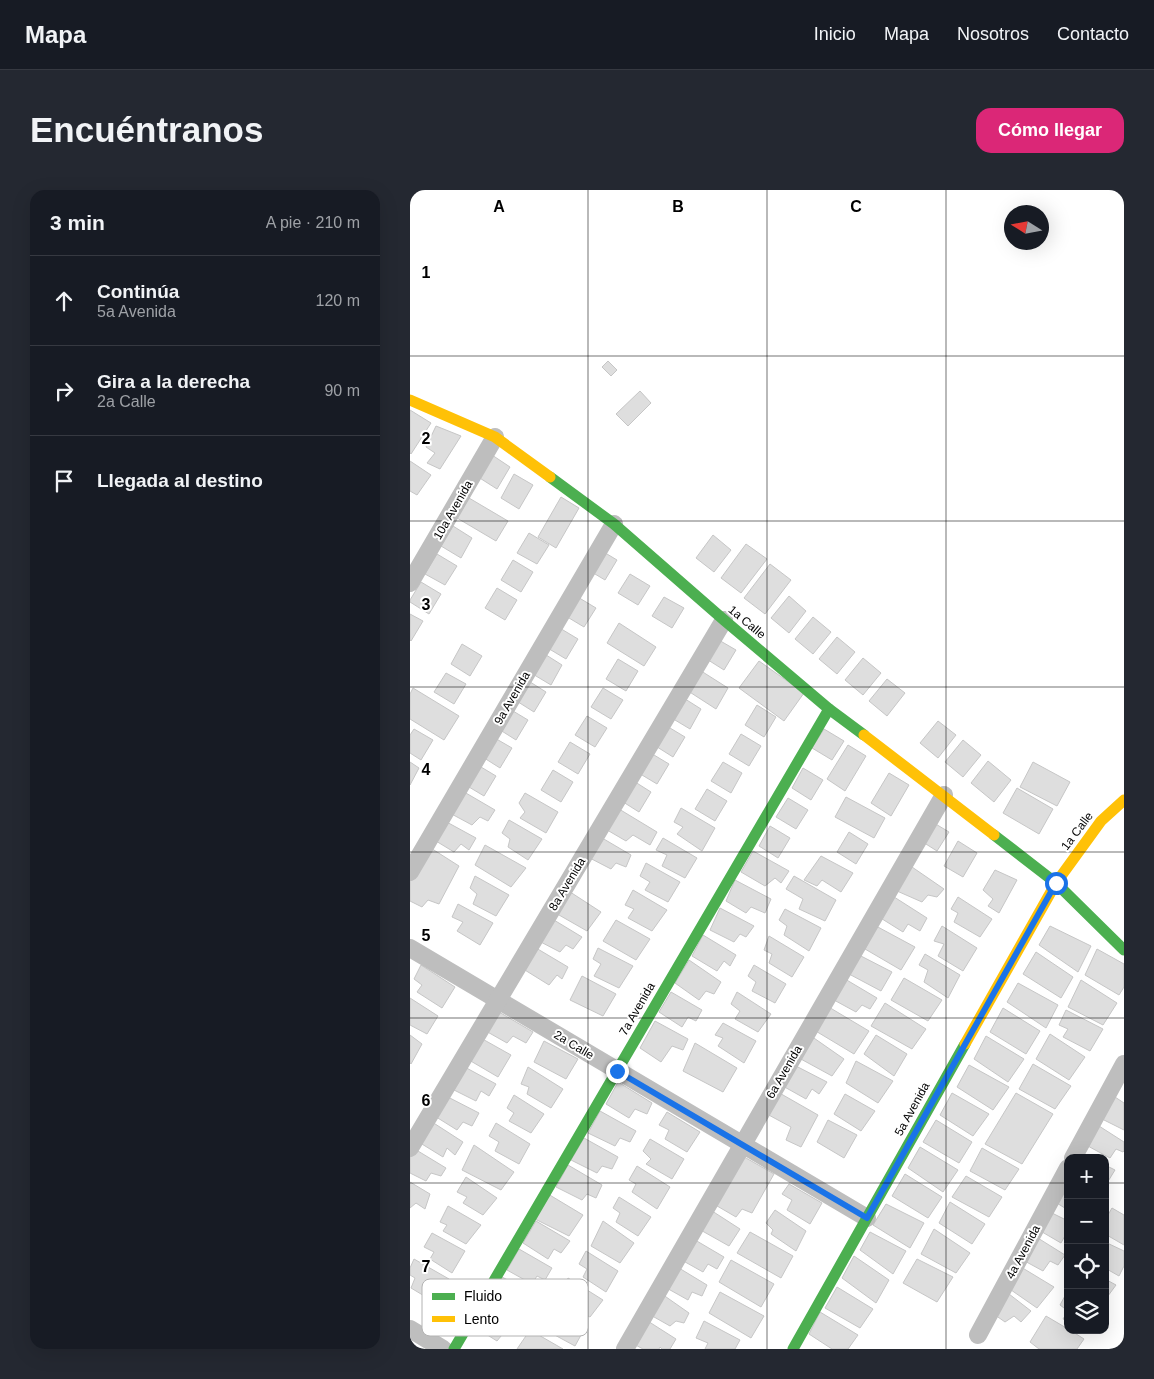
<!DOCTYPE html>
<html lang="es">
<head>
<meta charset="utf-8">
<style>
	:root { --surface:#171b24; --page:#242831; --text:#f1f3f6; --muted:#9ea1a6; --line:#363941; --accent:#db2777 }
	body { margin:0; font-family:Helvetica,sans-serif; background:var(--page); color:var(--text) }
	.controls { position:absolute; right:15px; bottom:15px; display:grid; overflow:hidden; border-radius:10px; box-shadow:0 5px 20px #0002 }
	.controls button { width:45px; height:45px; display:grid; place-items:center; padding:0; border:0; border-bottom:1px solid var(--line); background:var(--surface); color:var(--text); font:25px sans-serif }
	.compass { position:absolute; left:594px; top:15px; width:45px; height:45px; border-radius:50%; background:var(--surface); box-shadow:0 5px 20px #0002; rotate:281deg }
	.stop { position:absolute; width:15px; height:15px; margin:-11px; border:4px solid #1a73e8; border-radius:50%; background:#fff }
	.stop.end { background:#1a73e8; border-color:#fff; box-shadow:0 1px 5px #0008 }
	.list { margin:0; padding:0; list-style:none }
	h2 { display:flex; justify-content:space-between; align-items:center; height:65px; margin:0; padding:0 20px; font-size:21px }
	h2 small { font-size:16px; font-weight:400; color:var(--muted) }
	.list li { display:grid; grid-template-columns:32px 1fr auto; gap:15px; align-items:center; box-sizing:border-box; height:90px; padding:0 20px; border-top:1px solid var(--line) }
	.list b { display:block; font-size:19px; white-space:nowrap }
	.list p { margin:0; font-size:16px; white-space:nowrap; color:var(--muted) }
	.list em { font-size:16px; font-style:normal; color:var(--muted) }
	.icon { flex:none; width:28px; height:28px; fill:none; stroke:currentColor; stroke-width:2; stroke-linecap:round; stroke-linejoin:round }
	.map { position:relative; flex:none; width:714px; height:1159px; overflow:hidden; border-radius:15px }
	header { display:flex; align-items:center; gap:30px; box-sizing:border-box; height:70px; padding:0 25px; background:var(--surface); border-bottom:1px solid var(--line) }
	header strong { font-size:24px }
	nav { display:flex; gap:28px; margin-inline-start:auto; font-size:18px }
	.intro { display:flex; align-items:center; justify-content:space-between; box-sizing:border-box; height:120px; padding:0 30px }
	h1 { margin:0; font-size:35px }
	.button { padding:12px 22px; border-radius:15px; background:var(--accent); color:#fff; font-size:18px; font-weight:700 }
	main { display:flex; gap:30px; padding:0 30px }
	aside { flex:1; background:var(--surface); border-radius:15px; box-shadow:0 5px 20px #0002 }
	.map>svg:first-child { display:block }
</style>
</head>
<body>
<header>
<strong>Mapa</strong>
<nav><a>Inicio</a><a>Mapa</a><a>Nosotros</a><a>Contacto</a></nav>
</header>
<div class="intro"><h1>Encuéntranos</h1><a class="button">Cómo llegar</a></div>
<main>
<aside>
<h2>3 min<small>A pie · 210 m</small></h2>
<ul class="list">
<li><svg class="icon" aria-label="ahead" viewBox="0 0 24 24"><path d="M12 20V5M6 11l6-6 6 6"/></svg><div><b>Continúa</b><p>5a Avenida</p></div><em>120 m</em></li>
<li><svg class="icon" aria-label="right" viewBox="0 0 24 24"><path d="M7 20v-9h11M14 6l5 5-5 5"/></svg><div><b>Gira a la derecha</b><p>2a Calle</p></div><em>90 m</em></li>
<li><svg class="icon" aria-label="arrive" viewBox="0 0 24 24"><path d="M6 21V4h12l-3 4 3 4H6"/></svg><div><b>Llegada al destino</b></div></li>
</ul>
</aside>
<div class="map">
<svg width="714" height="1159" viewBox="0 0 714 1159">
	<rect width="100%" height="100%" fill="#fff"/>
	<g fill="#dedede" stroke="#c6c6c6">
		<path d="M198 171 207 180 201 186 192 177Z"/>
		<path d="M230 201 241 213 218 236 206 224Z"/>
		<path d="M0 220 21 233 1 264 0 263Z"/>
		<path d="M26 236 51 246 30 279 17 273 25 263 16 257Z"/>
		<path d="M79 263 100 277 87 299 65 285Z"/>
		<path d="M0 271 21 285 7 305 0 301Z"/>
		<path d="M104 284 123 295 109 319 91 308Z"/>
		<path d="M151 307 169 318 146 358 128 347Z"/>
		<path d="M59 308 98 331 86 351 47 328Z"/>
		<path d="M43 336 62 348 51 368 31 356Z"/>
		<path d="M119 343 139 355 127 374 107 363Z"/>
		<path d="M303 345 321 360 304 382 286 368Z"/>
		<path d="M336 354 357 369 331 403 311 388Z"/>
		<path d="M187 358 207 370 195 390 175 378Z"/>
		<path d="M27 364 47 376 35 395 15 384Z"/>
		<path d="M103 370 123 382 111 402 91 390Z"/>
		<path d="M360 374 381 390 355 424 334 408Z"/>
		<path d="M220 384 240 396 228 415 208 403Z"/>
		<path d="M11 392 31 404 19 424 0 412V410Z"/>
		<path d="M87 398 107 410 95 430 75 418Z"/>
		<path d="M166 406 186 418 174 437 154 425Z"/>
		<path d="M379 406 396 421 379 443 361 428Z"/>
		<path d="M254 407 274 418 262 438 242 426Z"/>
		<path d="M0 424 13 431 1 451 0 450Z"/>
		<path d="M403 427 421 442 403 464 385 449Z"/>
		<path d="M209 433 246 457 234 476 197 453Z"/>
		<path d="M148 437 168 449 156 469 136 457Z"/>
		<path d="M427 447 445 462 427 484 409 469Z"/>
		<path d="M307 449 326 460 314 480 295 468Z"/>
		<path d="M52 454 72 466 60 486 41 474Z"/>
		<path d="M133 463 152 475 141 495 121 483Z"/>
		<path d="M453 468 471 483 453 505 435 490Z"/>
		<path d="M208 469 228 481 216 501 196 489Z"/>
		<path d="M349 471 394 503 374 531 329 498Z"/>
		<path d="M288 479 318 498 306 519 275 499Z"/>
		<path d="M36 483 56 494 44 514 24 502Z"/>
		<path d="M477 489 495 503 477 526 459 511Z"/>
		<path d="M117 490 136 502 124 522 105 510Z"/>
		<path d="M3 498 49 526 34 550 0 529V504Z"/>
		<path d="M193 498 213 510 201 529 181 517Z"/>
		<path d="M272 507 291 519 280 539 260 527Z"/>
		<path d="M347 515 366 527 354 547 335 535Z"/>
		<path d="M98 518 118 530 106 550 87 538Z"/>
		<path d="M177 526 197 538 185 557 165 545Z"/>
		<path d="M528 531 546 545 528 568 510 553Z"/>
		<path d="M255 535 275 547 263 567 244 555Z"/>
		<path d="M4 539 23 550 11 570 0 563V545Z"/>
		<path d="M414 539 434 551 422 570 402 558Z"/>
		<path d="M331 544 351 556 339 576 319 564Z"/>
		<path d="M83 547 102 558 90 578 71 566Z"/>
		<path d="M553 550 571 565 553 587 535 572Z"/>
		<path d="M160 552 180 564 168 584 148 572Z"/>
		<path d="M438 555 456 566 435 601 417 589Z"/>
		<path d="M239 562 259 574 247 594 227 582Z"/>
		<path d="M578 571 601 590 584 612 561 593Z"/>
		<path d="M0 572 9 578 0 595Z"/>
		<path d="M313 572 332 583 321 603 301 591Z"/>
		<path d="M623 572 660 592 647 616 610 597Z"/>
		<path d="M66 574 86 586 74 606 54 594Z"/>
		<path d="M393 578 413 590 401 610 382 598Z"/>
		<path d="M143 580 163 592 151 612 131 600Z"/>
		<path d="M479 583 499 595 481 626 461 613Z"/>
		<path d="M222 590 241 602 229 622 210 610Z"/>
		<path d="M607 598 643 619 629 644 593 623Z"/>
		<path d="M49 599 85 620 78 631 70 627 62 635 36 621Z"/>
		<path d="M297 599 317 611 305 631 285 619Z"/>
		<path d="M115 603 148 622 136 643 110 628 115 622 109 613Z"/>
		<path d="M436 607 475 628 464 648 425 627Z"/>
		<path d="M378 608 398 620 386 639 366 627Z"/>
		<path d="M204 616 247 642 240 655 223 645 216 651 192 637Z"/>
		<path d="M271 618 305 638 292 661 267 644 273 637 264 632Z"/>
		<path d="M33 630 66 648 59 660 51 654 44 662 21 648Z"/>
		<path d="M99 630 132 649 118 670 98 657 100 649 92 643Z"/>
		<path d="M519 630 539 642 527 661 508 649Z"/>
		<path d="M360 636 380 648 368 668 349 656Z"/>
		<path d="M439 642 458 654 446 674 427 662Z"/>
		<path d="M187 645 221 665 216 677 206 673 201 679 174 665Z"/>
		<path d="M253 648 287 668 275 688 252 676 257 665 246 660Z"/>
		<path d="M548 651 567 663 553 687 534 676Z"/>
		<path d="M16 655 49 676 29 714 18 710 12 717 0 711V682Z"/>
		<path d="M75 655 116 678 101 697 65 675Z"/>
		<path d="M343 661 379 681 371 693 365 688 355 696 331 682Z"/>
		<path d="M411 666 443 683 431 702 412 690 407 696 394 690Z"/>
		<path d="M236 673 270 692 258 712 235 700 240 692 230 686Z"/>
		<path d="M502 677 534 699 527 707 518 705 512 712 487 701Z"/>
		<path d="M585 680 607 690 589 723 578 716 583 709 573 700Z"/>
		<path d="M65 686 99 705 86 726 63 714 67 704 60 698Z"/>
		<path d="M384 686 426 710 415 731 389 719 393 709 376 699Z"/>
		<path d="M325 690 361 709 355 723 341 717 336 723 316 711Z"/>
		<path d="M154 698 191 722 177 741 142 721Z"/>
		<path d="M223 700 257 720 242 741 218 728 224 719 215 715Z"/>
		<path d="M481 705 517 728 510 741 498 734 493 742 469 727Z"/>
		<path d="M548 707 582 729 570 747 544 732 548 723 541 719Z"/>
		<path d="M48 714 83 733 70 755 47 741 53 732 42 727Z"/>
		<path d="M310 718 344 736 336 747 330 744 324 752 300 740Z"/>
		<path d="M375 719 411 738 399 761 374 745 377 736 369 730Z"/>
		<path d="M139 727 172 747 163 759 156 755 150 762 125 749Z"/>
		<path d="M206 730 240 749 226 770 193 751Z"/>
		<path d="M466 736 505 757 491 780 455 759Z"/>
		<path d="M532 736 567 758 553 781 528 766 534 754 524 751Z"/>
		<path d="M640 736 681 756 668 782 629 755Z"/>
		<path d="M293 745 326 765 320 776 314 771 307 781 282 766Z"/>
		<path d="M359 746 394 767 382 787 359 773 362 764 354 760Z"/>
		<path d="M121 755 158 777 152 789 147 785 139 795 110 777Z"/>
		<path d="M188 758 223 776 209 798 184 786 191 774 183 769Z"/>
		<path d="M687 759 714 774V797L709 805 675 785Z"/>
		<path d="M626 762 663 787 651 808 613 784Z"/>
		<path d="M515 764 550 785 538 808 514 792 518 780 509 775Z"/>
		<path d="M449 765 482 782 471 801 439 784Z"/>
		<path d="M279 770 311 792 304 804 296 801 289 810 265 793Z"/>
		<path d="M11 775 45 797 32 818 7 802 12 795 4 789Z"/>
		<path d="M344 775 376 794 365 813 342 801 346 792 338 786Z"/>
		<path d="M172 786 206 804 193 826 160 810Z"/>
		<path d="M494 788 532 810 518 831 481 810Z"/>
		<path d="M435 789 467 808 460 819 452 815 446 822 424 810Z"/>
		<path d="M671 790 707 813 693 835 658 817Z"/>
		<path d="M608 793 648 815 636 838 597 812Z"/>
		<path d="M261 802 292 820 286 831 278 827 272 837 249 822Z"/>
		<path d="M327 802 361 824 348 842 325 829 330 821 321 814Z"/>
		<path d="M0 808 28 826 17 844 0 835Z"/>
		<path d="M475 813 516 839 502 859 461 836Z"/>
		<path d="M417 816 459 841 444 864 404 840Z"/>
		<path d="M593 818 630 841 616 864 580 842Z"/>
		<path d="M84 819 123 842 116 853 103 846 97 853 74 840Z"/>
		<path d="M656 820 693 839 680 861 653 847 658 839 649 835Z"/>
		<path d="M245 831 278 849 273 860 262 856 251 872 230 858Z"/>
		<path d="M313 833 346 851 334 873 308 856 313 848 305 845Z"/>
		<path d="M60 842 101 865 88 887 59 870Z"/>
		<path d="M640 844 675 867 659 890 626 869Z"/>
		<path d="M0 845 12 854 1 874 0 873Z"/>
		<path d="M466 845 497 864 484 886 454 864Z"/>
		<path d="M401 846 434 869 422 886 389 868Z"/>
		<path d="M576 846 614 869 598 892 564 869Z"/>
		<path d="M134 851 168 869 156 889 124 872Z"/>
		<path d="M285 853 327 878 313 902 273 881Z"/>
		<path d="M446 871 483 891 468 913 436 893Z"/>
		<path d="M623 874 661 896 645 919 609 899Z"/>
		<path d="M51 875 86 894 79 906 71 901 66 911 40 898Z"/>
		<path d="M384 875 417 892 409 904 402 899 396 909 371 895Z"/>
		<path d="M559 875 599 897 583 920 547 897Z"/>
		<path d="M118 877 153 899 141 918 117 904 119 897 111 894Z"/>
		<path d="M208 892 242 913 237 924 225 919 219 928 196 914Z"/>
		<path d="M366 901 408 925 391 957 376 950 381 937 355 923Z"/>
		<path d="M542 903 579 924 563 946 530 925Z"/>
		<path d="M606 903 643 924 612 974 575 954Z"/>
		<path d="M435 904 465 921 451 941 424 924Z"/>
		<path d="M34 905 69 923 62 936 53 932 47 940 23 925Z"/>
		<path d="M104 905 134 924 121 943 99 931 104 923 97 918Z"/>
		<path d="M705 907 714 913V940L690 928Z"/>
		<path d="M190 921 226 941 220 952 210 948 205 956 178 943Z"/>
		<path d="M257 922 290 942 277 962 255 949 259 940 249 935Z"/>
		<path d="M19 930 53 952 45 965 37 958 33 967 7 951Z"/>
		<path d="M418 930 447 945 434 968 407 952Z"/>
		<path d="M526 930 562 952 549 973 513 952Z"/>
		<path d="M86 933 120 954 109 974 85 961 89 952 79 946Z"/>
		<path d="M689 936 714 952V961L713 962 706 959 700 968 676 955Z"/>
		<path d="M174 948 208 967 202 979 192 976 187 983 161 970Z"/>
		<path d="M240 949 274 969 262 989 236 974 241 969 233 961Z"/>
		<path d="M64 955 104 982 91 1000 52 980Z"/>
		<path d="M510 957 548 980 533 1002 498 978Z"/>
		<path d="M3 958 36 978 31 986 21 983 16 991 0 983V963Z"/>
		<path d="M572 958 609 979 595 1000 560 981Z"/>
		<path d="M329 964 364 984 342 1023 332 1019 326 1027 302 1013Z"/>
		<path d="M158 975 192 995 186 1008 177 1004 172 1010 146 997Z"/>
		<path d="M695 975 705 980 697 993 695 992Z"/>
		<path d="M227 976 260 997 247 1019 222 1002 226 994 219 990Z"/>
		<path d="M495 984 532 1007 518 1028 482 1006Z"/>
		<path d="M556 986 592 1007 579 1027 542 1007Z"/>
		<path d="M56 987 87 1008 73 1025 53 1013 57 1007 47 1002Z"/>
		<path d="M0 992 20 1004 15 1019 6 1013 0 1018Z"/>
		<path d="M658 992V1020L642 1010Z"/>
		<path d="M379 994 412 1013 400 1034 377 1020 382 1010 372 1004Z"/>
		<path d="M133 1001 173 1025 159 1046 121 1027Z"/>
		<path d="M209 1007 241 1027 228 1046 206 1032 210 1023 203 1018Z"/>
		<path d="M540 1012 575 1034 562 1054 529 1033Z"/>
		<path d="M476 1014 514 1033 500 1058 463 1035Z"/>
		<path d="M38 1016 71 1035 56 1054 33 1041 37 1035 30 1032Z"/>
		<path d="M702 1018 714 1025V1055L695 1044V1030Z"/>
		<path d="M299 1019 330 1039 319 1056 287 1038Z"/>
		<path d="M365 1020 396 1041 386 1061 361 1044 363 1040 356 1033Z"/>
		<path d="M638 1021 658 1031V1045L656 1044 651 1053 627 1039Z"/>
		<path d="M126 1031 160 1051 151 1063 144 1059 138 1069 113 1053Z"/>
		<path d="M193 1031 224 1053 210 1073 181 1056Z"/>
		<path d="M524 1039 560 1063 546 1083 511 1064Z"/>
		<path d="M340 1042 383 1066 371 1088 327 1063Z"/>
		<path d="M460 1042 496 1061 483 1084 450 1060Z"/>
		<path d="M22 1043 55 1061 42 1083 20 1069 24 1062 14 1057Z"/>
		<path d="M623 1045 655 1065 648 1075 640 1071 633 1081 611 1069Z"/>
		<path d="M280 1047 314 1067 307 1079 298 1074 293 1082 268 1068Z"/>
		<path d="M695 1052 714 1061V1076L709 1086 695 1078Z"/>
		<path d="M109 1059 142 1078 135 1090 127 1086 122 1094 97 1080Z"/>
		<path d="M176 1061 208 1081 196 1102 173 1087 177 1079 169 1074Z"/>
		<path d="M444 1066 479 1090 466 1113 432 1088Z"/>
		<path d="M4 1069 39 1089 26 1113 1 1098 5 1088 0 1085V1078Z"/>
		<path d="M507 1069 543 1087 527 1112 493 1093Z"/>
		<path d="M321 1070 364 1094 351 1117 309 1092Z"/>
		<path d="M606 1074 644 1097 627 1118 591 1093Z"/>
		<path d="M264 1075 297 1095 292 1106 282 1102 278 1110 253 1096Z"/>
		<path d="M92 1087 126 1105 120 1116 112 1113 105 1123 80 1109Z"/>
		<path d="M158 1088 193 1110 180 1127 158 1116 160 1108 151 1102Z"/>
		<path d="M695 1089 706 1095 695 1110Z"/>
		<path d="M427 1097 463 1119 450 1138 415 1118Z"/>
		<path d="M590 1097 621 1121 611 1132 604 1126 595 1132 578 1120Z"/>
		<path d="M249 1102 279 1123 274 1133 266 1131 260 1136 237 1123Z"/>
		<path d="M310 1102 354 1126 341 1148 299 1123Z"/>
		<path d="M656 1104 658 1105V1131L653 1129 658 1121 650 1115Z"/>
		<path d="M75 1114 110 1133 103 1144 96 1140 87 1151 63 1136Z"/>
		<path d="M144 1116 176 1136 165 1156 141 1143 145 1135 135 1127Z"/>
		<path d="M410 1122 448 1145 438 1159H422L399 1144Z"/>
		<path d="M636 1126 658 1139V1140H660L674 1149 667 1159H629L620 1152Z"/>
		<path d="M233 1128 266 1149 260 1159H252L250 1157 249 1159H233L220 1152Z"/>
		<path d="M294 1131 330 1150 325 1159H295L298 1153 286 1148Z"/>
		<path d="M120 1140 153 1159H107Z"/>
	</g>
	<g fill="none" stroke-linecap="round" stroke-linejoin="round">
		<g stroke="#bebebe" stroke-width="18">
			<path d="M0 393 85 247"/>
			<path d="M0 682 204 334"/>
			<path d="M0 758 457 1028"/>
			<path d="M0 958 314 430"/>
			<path d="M663 968 714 874"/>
			<path d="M0 1139 33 1159"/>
			<path d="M568 1145 658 978"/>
			<path d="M215 1159 534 605"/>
		</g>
		<g stroke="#4caf50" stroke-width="11">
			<path d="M140 287 204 334 314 430 419 519 454 545"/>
			<path d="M584 645 646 693 714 760"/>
			<path d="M44 1159 419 519"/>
			<path d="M383 1159 555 854"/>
		</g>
		<g stroke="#ffc107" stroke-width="11">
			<path d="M0 210 85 247 140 287"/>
			<path d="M454 545 584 645"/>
			<path d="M555 854 646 693 691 631 714 610"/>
		</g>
	</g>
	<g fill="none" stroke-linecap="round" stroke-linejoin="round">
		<path stroke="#1a73e8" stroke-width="6" d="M207 881 457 1028 646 693"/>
	</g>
	<path fill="none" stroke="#000" stroke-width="1" stroke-opacity="0.55" d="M178 0V1159M357 0V1159M536 0V1159M0 166H714M0 331H714M0 497H714M0 662H714M0 828H714M0 993H658M695 993H714"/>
	<g text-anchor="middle" stroke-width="4" stroke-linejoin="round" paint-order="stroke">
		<g font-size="12" fill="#000" stroke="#fff">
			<text transform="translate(43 320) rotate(-60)" y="4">10a Avenida</text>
			<text transform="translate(337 432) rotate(40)" y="4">1a Calle</text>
			<text transform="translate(102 508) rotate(-60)" y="4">9a Avenida</text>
			<text transform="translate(667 641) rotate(-53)" y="4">1a Calle</text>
			<text transform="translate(157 694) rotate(-59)" y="4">8a Avenida</text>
			<text transform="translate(227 819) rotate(-60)" y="4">7a Avenida</text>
			<text transform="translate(164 855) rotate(31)" y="4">2a Calle</text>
			<text transform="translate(374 882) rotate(-60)" y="4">6a Avenida</text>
			<text transform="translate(502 919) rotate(-61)" y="4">5a Avenida</text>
			<text transform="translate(613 1062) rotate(-62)" y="4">4a Avenida</text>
		</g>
	</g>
	<rect x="12" y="1089" width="166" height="57" rx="8" fill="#fff" stroke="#b2b2b2" stroke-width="1"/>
	<rect x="22" y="1103" width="23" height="7" fill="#4caf50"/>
	<rect x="22" y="1126" width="23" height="6" fill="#ffc107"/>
	<g font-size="14" fill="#000">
		<text x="54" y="1111">Fluido</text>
		<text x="54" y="1134">Lento</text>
	</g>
	<g font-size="16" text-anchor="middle" font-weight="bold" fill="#000" stroke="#fff" stroke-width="4" stroke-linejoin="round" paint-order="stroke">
		<text x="89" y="22">A</text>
		<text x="268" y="22">B</text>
		<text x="446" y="22">C</text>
		<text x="16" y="88">1</text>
		<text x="16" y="254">2</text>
		<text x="16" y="420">3</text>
		<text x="16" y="585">4</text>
		<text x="16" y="751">5</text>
		<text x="16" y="916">6</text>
		<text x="16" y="1082">7</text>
	</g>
</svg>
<div class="controls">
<button>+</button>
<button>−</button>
<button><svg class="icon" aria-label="locate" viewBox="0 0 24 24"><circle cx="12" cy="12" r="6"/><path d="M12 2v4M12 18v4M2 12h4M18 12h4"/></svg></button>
<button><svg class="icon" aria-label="layers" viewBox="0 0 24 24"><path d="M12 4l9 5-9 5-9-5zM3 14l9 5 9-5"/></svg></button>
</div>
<svg class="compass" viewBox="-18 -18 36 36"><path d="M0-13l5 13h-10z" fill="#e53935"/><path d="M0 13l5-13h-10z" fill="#9ea1a6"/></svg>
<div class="stop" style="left:646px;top:693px"></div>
<div class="stop end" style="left:207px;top:881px"></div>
</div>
</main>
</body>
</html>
